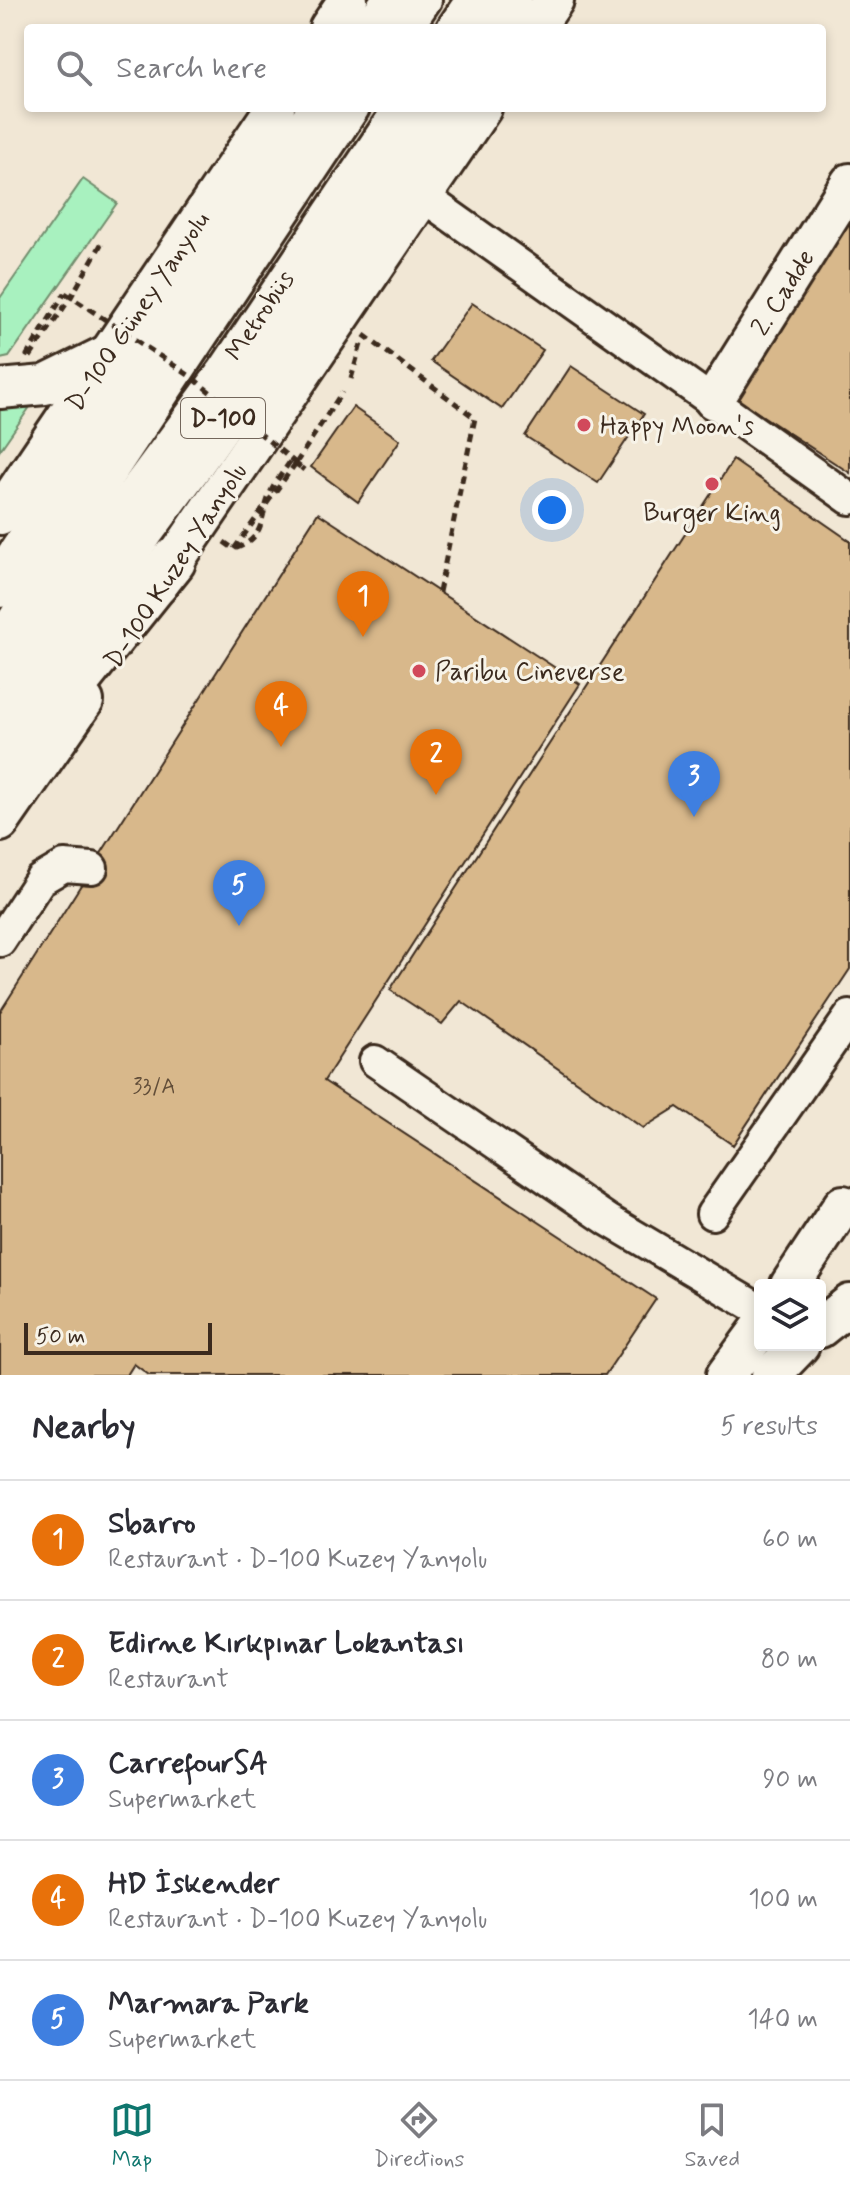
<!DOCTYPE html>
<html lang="en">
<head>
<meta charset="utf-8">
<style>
	:root { --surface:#fff; --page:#f7f7f7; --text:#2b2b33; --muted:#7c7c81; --line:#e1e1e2; --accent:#0f766e }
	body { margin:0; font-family:Mynerve,sans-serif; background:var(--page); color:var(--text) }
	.controls { position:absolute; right:24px; bottom:24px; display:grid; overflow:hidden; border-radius:8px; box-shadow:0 4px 12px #0003 }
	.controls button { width:72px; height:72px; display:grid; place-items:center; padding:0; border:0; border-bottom:2px solid var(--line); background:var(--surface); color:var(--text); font:40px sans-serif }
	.scale { position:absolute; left:24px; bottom:20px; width:188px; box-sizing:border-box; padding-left:8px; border:4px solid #3b2a1e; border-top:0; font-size:22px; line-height:28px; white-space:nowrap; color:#3b2a1e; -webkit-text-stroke:6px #f7f3e8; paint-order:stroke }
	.you { position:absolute; left:552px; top:510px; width:28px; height:28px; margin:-20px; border:6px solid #fff; border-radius:50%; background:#1a73e8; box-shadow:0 0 0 12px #1a73e833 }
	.badge { display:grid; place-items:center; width:52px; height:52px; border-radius:50%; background:var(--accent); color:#fff; font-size:26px; font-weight:700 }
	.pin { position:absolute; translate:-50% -66px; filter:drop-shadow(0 2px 4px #0008) }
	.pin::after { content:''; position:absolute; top:42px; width:28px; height:24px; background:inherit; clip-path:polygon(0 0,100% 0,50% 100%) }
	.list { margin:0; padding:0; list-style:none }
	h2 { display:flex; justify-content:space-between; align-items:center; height:104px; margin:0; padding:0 32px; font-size:34px }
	h2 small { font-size:26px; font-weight:400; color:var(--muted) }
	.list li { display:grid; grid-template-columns:52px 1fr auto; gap:24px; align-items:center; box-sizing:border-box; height:120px; padding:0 32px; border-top:2px solid var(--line) }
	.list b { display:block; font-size:30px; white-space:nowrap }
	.list p { margin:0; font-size:26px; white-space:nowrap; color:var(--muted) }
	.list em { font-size:26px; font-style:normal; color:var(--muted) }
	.icon { flex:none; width:44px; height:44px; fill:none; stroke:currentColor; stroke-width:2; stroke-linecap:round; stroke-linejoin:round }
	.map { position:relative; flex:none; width:850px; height:1375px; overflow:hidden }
	.search { position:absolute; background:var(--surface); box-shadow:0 4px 12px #0003; left:24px; right:24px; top:24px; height:88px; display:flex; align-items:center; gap:20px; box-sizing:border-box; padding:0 28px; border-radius:8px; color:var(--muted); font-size:30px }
	.sheet { height:704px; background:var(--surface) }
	nav { display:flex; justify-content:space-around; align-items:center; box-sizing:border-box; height:112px; border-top:2px solid var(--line); background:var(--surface); font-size:22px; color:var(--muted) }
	nav a { display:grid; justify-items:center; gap:4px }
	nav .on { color:var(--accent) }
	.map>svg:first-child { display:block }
</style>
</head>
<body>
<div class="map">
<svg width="850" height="1375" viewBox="0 0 850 1375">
	<rect width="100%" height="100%" fill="#f1e7d5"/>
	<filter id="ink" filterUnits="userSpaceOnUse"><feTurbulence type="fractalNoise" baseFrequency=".0125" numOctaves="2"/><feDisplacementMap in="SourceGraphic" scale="16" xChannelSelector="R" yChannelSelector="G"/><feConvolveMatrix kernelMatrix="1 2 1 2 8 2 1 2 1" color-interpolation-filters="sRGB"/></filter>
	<g filter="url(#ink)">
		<g fill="#a8f1bf" stroke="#728e6e" stroke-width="2">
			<path d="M83 179 117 203 9 357 0 359V298Z"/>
			<path d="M30 407 0 450V408Z"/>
		</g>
		<g fill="#d8b88b" stroke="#3b2a1e" stroke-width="2">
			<path d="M850 214V473L732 396Z"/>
			<path d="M472 303 543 350 502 409 431 361Z"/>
			<path d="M571 366 644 414 598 483 525 436Z"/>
			<path d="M353 407 400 440 358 502 311 467Z"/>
			<path d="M733 460 850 541V969L733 1145 677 1107 643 1128 461 1001 442 1024 390 990Z"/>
			<path d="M318 513 580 684 324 1081 656 1299 605 1375H149L134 1364 127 1375H0V1012Z"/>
		</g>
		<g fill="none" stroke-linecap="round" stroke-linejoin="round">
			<g stroke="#3b2a1e" stroke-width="36">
				<g id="minor">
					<path d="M407 28 426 0"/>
					<path d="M452 28 471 0"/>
					<path d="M424 197 850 499"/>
					<path d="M0 639 354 108"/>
					<path d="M0 673 222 372 399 108"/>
					<path d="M0 941 40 880 64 866 92 868"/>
					<path d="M375 1061 608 1220 760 1310"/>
					<path d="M712 1214 850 1016"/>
				</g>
			</g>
			<g stroke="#3b2a1e" stroke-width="44">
				<g id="major">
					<path d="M329 28 348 0"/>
					<path d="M535 28 554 0"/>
					<path d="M0 389 45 385 104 356"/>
					<path d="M714 400 850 183"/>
					<path d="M0 515 275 108"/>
					<path d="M158 585 482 108"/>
					<path d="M0 822 84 701"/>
					<path d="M790 1285 843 1205"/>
					<path d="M820 1328 850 1304"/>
					<path d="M726 1375 760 1329"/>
					<path d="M771 1375 800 1345"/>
				</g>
			</g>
			<g stroke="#3b2a1e" stroke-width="50">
				<g id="highway">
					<path d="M376 28 395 0"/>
					<path d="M490 28 509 0"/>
					<path d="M0 585 322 108"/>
					<path d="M0 722 189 466 437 108"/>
					<path d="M0 777 173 561"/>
				</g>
			</g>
			<g stroke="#3b2a1e" stroke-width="5" stroke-dasharray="8 6" stroke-linecap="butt">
				<path d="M364 335 475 418 439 592"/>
				<path d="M29 356 27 355 65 293"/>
				<path d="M30 357 71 297 104 239"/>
				<path d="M351 379 361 344"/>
				<path d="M296 463 342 392"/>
				<path d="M224 542 234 549C266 538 259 520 270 493 275 482 284 471 291 460L304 470"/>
			</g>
			<use href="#minor" stroke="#f7f3e8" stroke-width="30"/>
			<use href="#major" stroke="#f7f3e8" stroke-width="38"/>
			<use href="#highway" stroke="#f7f3e8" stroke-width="44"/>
			<g stroke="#3b2a1e" stroke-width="5" stroke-dasharray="8 6" stroke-linecap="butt">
				<path d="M65 293 193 378 304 470"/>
				<path d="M234 549 296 463"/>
			</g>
		</g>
	</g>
	<g fill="#d1495b" stroke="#f7f3e8" stroke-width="3">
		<circle cx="584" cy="425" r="8"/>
		<circle cx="712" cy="484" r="8"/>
		<circle cx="419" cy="671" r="8"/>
	</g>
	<g text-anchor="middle" stroke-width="6" stroke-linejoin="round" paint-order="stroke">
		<g font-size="22" fill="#624e39">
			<text x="154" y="1093">33/A</text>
		</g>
		<rect fill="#f7f3e8" stroke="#73665b" stroke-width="2" x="181" y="398" width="84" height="40" rx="6"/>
		<g font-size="24" font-weight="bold" fill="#3b2a1e">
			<text x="223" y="426">D-100</text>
		</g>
		<g font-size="26" fill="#3b2a1e" stroke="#f7f3e8">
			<text transform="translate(782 292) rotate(-58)" y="9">2. Cadde</text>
			<text transform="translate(137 311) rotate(-56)" y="9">D-100 Güney Yanyolu</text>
			<text transform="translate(259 315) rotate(-56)" y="9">Metrobüs</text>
			<text transform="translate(175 565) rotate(-57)" y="9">D-100 Kuzey Yanyolu</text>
		</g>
		<g font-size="26" fill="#3b2a1e" stroke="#f7f3e8" text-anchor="start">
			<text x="600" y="434">Happy Moon's</text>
			<text x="712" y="521" text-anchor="middle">Burger King</text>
			<text x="435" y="680">Paribu Cineverse</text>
		</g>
	</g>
</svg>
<div class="controls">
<button><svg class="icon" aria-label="layers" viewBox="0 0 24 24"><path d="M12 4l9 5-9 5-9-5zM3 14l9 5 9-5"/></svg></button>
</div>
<div class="scale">50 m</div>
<div class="you"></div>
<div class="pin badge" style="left:363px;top:637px;background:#e8710a">1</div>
<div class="pin badge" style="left:436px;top:795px;background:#e8710a">2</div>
<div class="pin badge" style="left:694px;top:817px;background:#3f7fe0">3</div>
<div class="pin badge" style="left:281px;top:747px;background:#e8710a">4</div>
<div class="pin badge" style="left:239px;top:926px;background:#3f7fe0">5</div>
<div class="search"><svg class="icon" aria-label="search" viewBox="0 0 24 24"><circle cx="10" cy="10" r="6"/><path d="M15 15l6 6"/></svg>Search here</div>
</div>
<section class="sheet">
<h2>Nearby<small>5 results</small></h2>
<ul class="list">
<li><span class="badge" style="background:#e8710a">1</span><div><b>Sbarro</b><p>Restaurant · D-100 Kuzey Yanyolu</p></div><em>60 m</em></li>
<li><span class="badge" style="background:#e8710a">2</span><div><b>Edirne Kırkpınar Lokantası</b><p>Restaurant</p></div><em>80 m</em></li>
<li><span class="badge" style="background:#3f7fe0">3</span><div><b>CarrefourSA</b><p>Supermarket</p></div><em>90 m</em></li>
<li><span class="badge" style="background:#e8710a">4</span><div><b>HD İskender</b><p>Restaurant · D-100 Kuzey Yanyolu</p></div><em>100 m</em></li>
<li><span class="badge" style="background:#3f7fe0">5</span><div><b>Marmara Park</b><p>Supermarket</p></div><em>140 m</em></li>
</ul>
</section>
<nav>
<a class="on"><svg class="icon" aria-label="map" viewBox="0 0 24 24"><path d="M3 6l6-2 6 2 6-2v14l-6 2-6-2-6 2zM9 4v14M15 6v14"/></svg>Map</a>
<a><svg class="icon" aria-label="directions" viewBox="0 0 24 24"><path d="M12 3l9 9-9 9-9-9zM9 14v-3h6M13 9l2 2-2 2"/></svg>Directions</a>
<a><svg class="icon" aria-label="saved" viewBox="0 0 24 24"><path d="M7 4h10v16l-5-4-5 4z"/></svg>Saved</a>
</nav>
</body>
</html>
